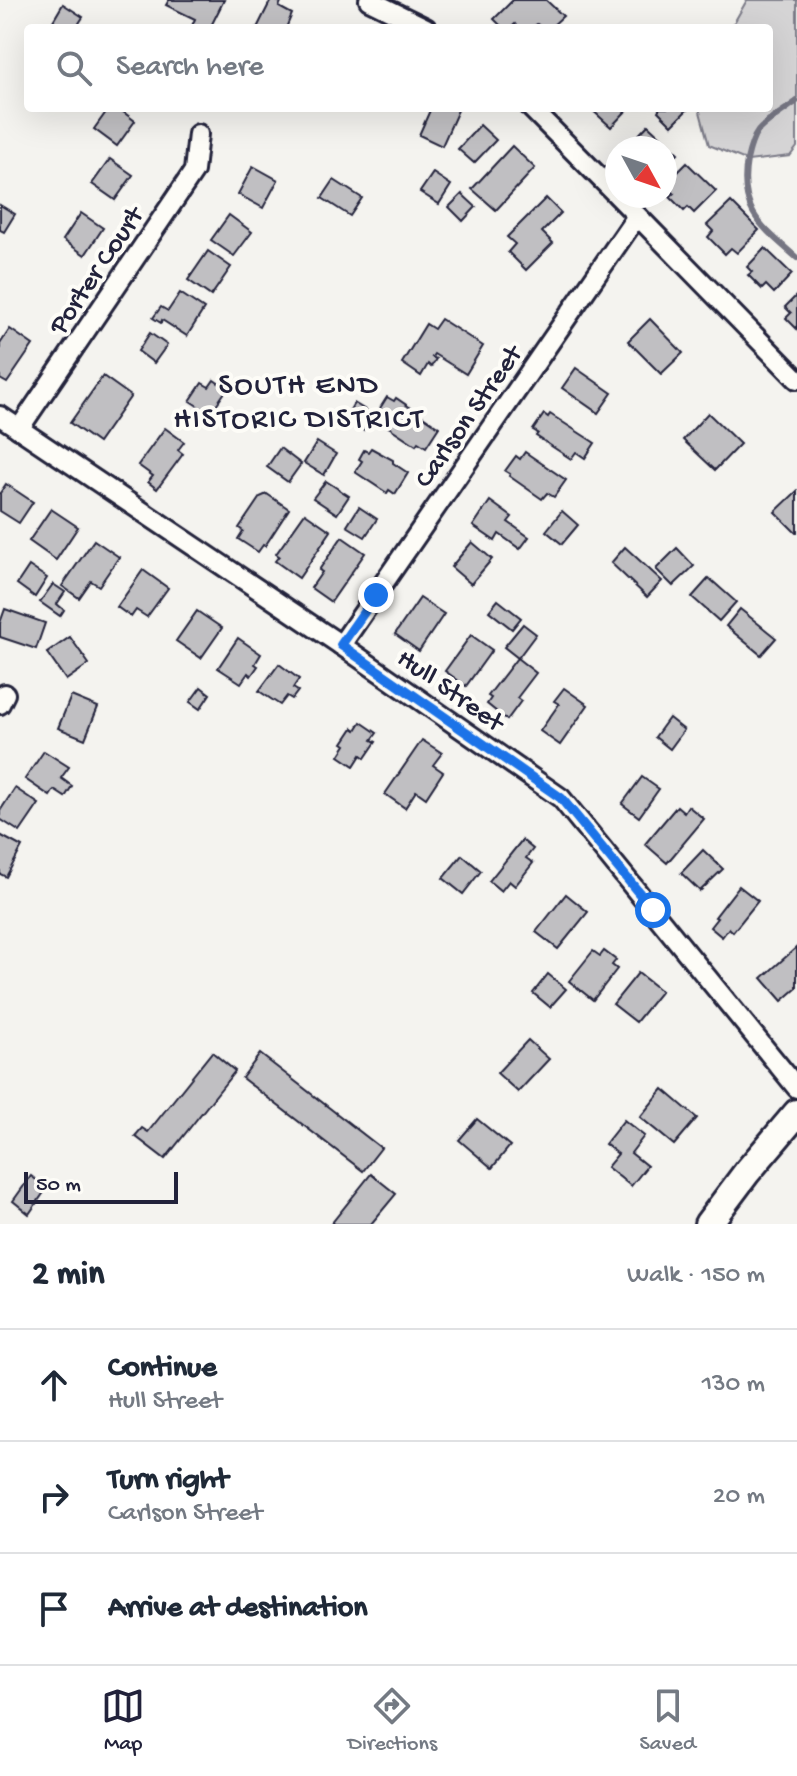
<!DOCTYPE html>
<html lang="en">
<head>
<meta charset="utf-8">
<style>
	:root { --surface:#fff; --page:#f6f6f7; --text:#1f2937; --muted:#747a83; --line:#e0e1e3; --accent:#22223b }
	body { margin:0; font-family:"Gochi Hand",sans-serif; background:var(--page); color:var(--text) }
	.compass { position:absolute; left:605px; top:136px; width:72px; height:72px; border-radius:50%; background:var(--surface); box-shadow:0 8px 32px #0002; rotate:130deg }
	.scale { position:absolute; left:24px; bottom:20px; width:154px; box-sizing:border-box; padding-left:8px; border:4px solid #22223b; border-top:0; font-size:22px; line-height:28px; white-space:nowrap; color:#22223b; -webkit-text-stroke:6px #fdfcf7; paint-order:stroke }
	.stop { position:absolute; width:24px; height:24px; margin:-18px; border:6px solid #1a73e8; border-radius:50%; background:#fff }
	.stop.end { background:#1a73e8; border-color:#fff; box-shadow:0 2px 8px #0008 }
	.list { margin:0; padding:0; list-style:none }
	h2 { display:flex; justify-content:space-between; align-items:center; height:104px; margin:0; padding:0 32px; font-size:34px }
	h2 small { font-size:26px; font-weight:400; color:var(--muted) }
	.list li { display:grid; grid-template-columns:52px 1fr auto; gap:24px; align-items:center; box-sizing:border-box; height:112px; padding:0 32px; border-top:2px solid var(--line) }
	.list b { display:block; font-size:30px; white-space:nowrap }
	.list p { margin:0; font-size:26px; white-space:nowrap; color:var(--muted) }
	.list em { font-size:26px; font-style:normal; color:var(--muted) }
	.icon { flex:none; width:44px; height:44px; fill:none; stroke:currentColor; stroke-width:2; stroke-linecap:round; stroke-linejoin:round }
	.map { position:relative; flex:none; width:797px; height:1224px; overflow:hidden }
	.search { position:absolute; background:var(--surface); box-shadow:0 8px 32px #0002; left:24px; right:24px; top:24px; height:88px; display:flex; align-items:center; gap:20px; box-sizing:border-box; padding:0 28px; border-radius:8px; color:var(--muted); font-size:30px }
	.sheet { height:440px; background:var(--surface) }
	nav { display:flex; justify-content:space-around; align-items:center; box-sizing:border-box; height:112px; border-top:2px solid var(--line); background:var(--surface); font-size:22px; color:var(--muted) }
	nav a { display:grid; justify-items:center; gap:4px }
	nav .on { color:var(--accent) }
	.map>svg:first-child { display:block }
</style>
</head>
<body>
<div class="map">
<svg width="797" height="1224" viewBox="0 0 797 1224">
	<rect width="100%" height="100%" fill="#f4f3ef"/>
	<filter id="ink" filterUnits="userSpaceOnUse"><feTurbulence type="fractalNoise" baseFrequency=".0125" numOctaves="2"/><feDisplacementMap in="SourceGraphic" scale="16" xChannelSelector="R" yChannelSelector="G"/><feConvolveMatrix kernelMatrix="1 2 1 2 8 2 1 2 1" color-interpolation-filters="sRGB"/></filter>
	<g filter="url(#ink)">
		<path fill="#d5d4d5" stroke="#7c7b88" stroke-width="2" d="M747 0H797V147L790 156 748 161 709 145 699 108H769V28H731Z"/>
		<g fill="none" stroke-linecap="round" stroke-linejoin="round">
			<path stroke="#757582" stroke-width="6" d="M797 101C787 109 765 122 758 131 752 139 749 151 747 160 738 211 762 227 797 258"/>
		</g>
		<g fill="#c0bfc2" stroke="#22223b" stroke-width="2">
			<path d="M169 0H224L210 28H191L195 19 166 5Z"/>
			<path d="M271 0 281 2 279 7 292 14 286 28H257Z"/>
			<path d="M513 0H546L563 16 550 28H542L537 24 532 28H518L515 24 511 28H503L494 19Z"/>
			<path d="M63 4 83 17 76 28H64L53 21Z"/>
			<path d="M109 108H118L135 121 117 146 94 129Z"/>
			<path d="M431 108H459L442 146 419 135Z"/>
			<path d="M590 108H629L611 127Z"/>
			<path d="M660 108H687L688 109 672 125 658 111Z"/>
			<path d="M480 125 496 140 474 163 458 149Z"/>
			<path d="M648 125 678 153 665 167V148H631L628 146Z"/>
			<path d="M512 146 535 168 496 210 472 189Z"/>
			<path d="M110 159 133 175 115 200 92 184Z"/>
			<path d="M687 163 716 191 694 213 688 207 684 211 670 197 674 193 665 185Z"/>
			<path d="M253 166 278 180 263 208 238 194Z"/>
			<path d="M433 173 451 185 439 204 420 192Z"/>
			<path d="M334 180 362 198 350 216 322 198Z"/>
			<path d="M462 194 476 207 463 221 449 207Z"/>
			<path d="M546 198 561 213 542 232 553 243 526 270 508 252 515 244 507 237Z"/>
			<path d="M731 202 759 230 737 253 731 248 725 254 708 237 713 231 707 225Z"/>
			<path d="M0 205 15 214 4 232 0 230Z"/>
			<path d="M81 213 103 228 85 255 63 240Z"/>
			<path d="M229 215 252 232 234 256 211 240Z"/>
			<path d="M765 248 792 274 774 293 766 285 762 289 748 275 752 272 747 267Z"/>
			<path d="M208 251 231 267 211 296 188 280Z"/>
			<path d="M180 293 204 309 187 336 162 320 161 323 153 318 161 307 168 311Z"/>
			<path d="M797 295V329L786 318 791 313 785 307Z"/>
			<path d="M441 319 483 346 466 374 434 354 432 357 436 359 431 367 428 364 421 376 402 363 426 324 434 329Z"/>
			<path d="M650 319 683 353 661 374 628 341Z"/>
			<path d="M10 329 33 345 7 383 0 379V344Z"/>
			<path d="M150 333 167 345 154 363 138 351Z"/>
			<path d="M576 368 612 393 598 413 562 388Z"/>
			<path d="M103 376 131 396 98 443 70 423Z"/>
			<path d="M214 380 227 389 210 414 190 401 202 383 209 387Z"/>
			<path d="M387 397 394 401 396 398 439 427 426 447 418 442 416 445 381 422 384 417 377 413Z"/>
			<path d="M354 403 372 414 363 430 345 419Z"/>
			<path d="M708 413 740 444 715 470 683 440Z"/>
			<path d="M544 414 548 417 550 414 595 443 585 458 576 452 571 459 536 436 538 433 533 430Z"/>
			<path d="M165 428 184 442 178 450 183 454 157 489 148 482 153 476 138 465Z"/>
			<path d="M317 442 336 454 324 475 304 463Z"/>
			<path d="M280 448 301 464 288 482 267 467Z"/>
			<path d="M371 448 393 460V463L408 473 395 494 389 490 387 493 355 472 362 461 359 459 364 450 368 452Z"/>
			<path d="M525 452 566 480 554 497 547 493 542 499 509 476 510 474 505 471 516 456 520 459Z"/>
			<path d="M326 481 349 496 337 514 313 498Z"/>
			<path d="M6 484 33 502 19 523 0 511V493Z"/>
			<path d="M797 491V533H796L775 512Z"/>
			<path d="M267 494 289 509 265 546 263 545 258 552 238 539 243 531 239 528 260 497Z"/>
			<path d="M490 501 512 517 508 522 529 537 520 549 499 534 495 541 473 526Z"/>
			<path d="M359 507 377 519 365 537 347 526Z"/>
			<path d="M51 509 78 527 56 560 29 541Z"/>
			<path d="M562 511 578 525 562 544 546 531Z"/>
			<path d="M305 513 331 531 299 578 275 561 279 556 276 554Z"/>
			<path d="M342 537 365 553 331 602 311 588 322 572 319 570Z"/>
			<path d="M94 540 119 557 99 586 91 581 79 598 62 586Z"/>
			<path d="M472 542 492 559 471 584 451 567Z"/>
			<path d="M625 547 662 581 647 597 611 563Z"/>
			<path d="M677 548 694 566 673 586 656 569Z"/>
			<path d="M29 566 47 578 35 597 17 584Z"/>
			<path d="M143 570 168 588 147 617 136 610 131 617 117 607Z"/>
			<path d="M709 578 736 602 719 621 692 597Z"/>
			<path d="M53 584 65 592 57 604 64 610 60 616 40 602Z"/>
			<path d="M420 598 444 614 419 651 395 634Z"/>
			<path d="M498 600 521 618 512 629 489 611Z"/>
			<path d="M5 609 45 623 36 649 0 637V623Z"/>
			<path d="M740 609 776 638 761 655 726 626Z"/>
			<path d="M197 611 222 628 201 658 176 641Z"/>
			<path d="M523 624 536 634 518 658 504 647Z"/>
			<path d="M471 635 492 650 466 686 445 671Z"/>
			<path d="M70 637 89 664 66 680 47 653Z"/>
			<path d="M238 638 261 654 255 664 258 666 251 676 248 673 241 683 218 668Z"/>
			<path d="M517 658 536 673 517 698 521 701 507 720 487 704 491 698 488 696Z"/>
			<path d="M279 664 299 679 293 688 298 691 292 699 287 696 280 705 259 691Z"/>
			<path d="M201 687 210 694 200 709 190 702Z"/>
			<path d="M564 688 588 705 560 745 540 731 559 704 554 701Z"/>
			<path d="M71 696 98 707 85 739 58 728Z"/>
			<path d="M669 718 684 730 670 749 655 737Z"/>
			<path d="M361 722 377 733 372 740 376 742 365 758 361 755 354 766 339 756 346 745 343 743 353 728 356 730Z"/>
			<path d="M422 740 442 753 433 765 443 772 426 798 416 791 405 808 385 794Z"/>
			<path d="M44 751 69 767 61 778 72 786 65 797 54 790 50 796 25 779Z"/>
			<path d="M642 777 659 789 639 817 622 804Z"/>
			<path d="M15 788 39 804 20 832 0 819V811Z"/>
			<path d="M677 806 684 812 688 806 704 819 667 863 645 844Z"/>
			<path d="M0 835 22 847 6 877 0 874Z"/>
			<path d="M522 840 533 849 526 858 533 863 515 886 509 881 501 891 489 881Z"/>
			<path d="M703 850 723 869 700 891 681 873Z"/>
			<path d="M462 855 481 871 463 894 443 878Z"/>
			<path d="M739 886 758 901 733 932 729 928 722 937 710 927 717 918 715 917Z"/>
			<path d="M566 894 588 912 558 949 536 932Z"/>
			<path d="M797 947V988L782 1001 762 978Z"/>
			<path d="M593 951 600 956 604 951 616 960 612 965 617 969 593 1000 569 981Z"/>
			<path d="M638 973 661 991 636 1022 613 1004Z"/>
			<path d="M548 974 566 989 550 1007 533 993Z"/>
			<path d="M528 1040 549 1059 518 1092 497 1073Z"/>
			<path d="M212 1052 235 1071 165 1159 135 1136 142 1128 148 1132Z"/>
			<path d="M260 1054 381 1148 363 1171 242 1078Z"/>
			<path d="M663 1089 697 1118 674 1145 640 1117Z"/>
			<path d="M477 1119 510 1146 492 1168 459 1140Z"/>
			<path d="M624 1120 644 1136 631 1153 647 1166 631 1186 607 1167 618 1154 605 1144Z"/>
			<path d="M371 1174 396 1194 371 1224H331Z"/>
			<path d="M31 1176 47 1188 29 1214 13 1201Z"/>
		</g>
		<g fill="none" stroke-linecap="round" stroke-linejoin="round">
			<g stroke="#22223b" stroke-width="24">
				<g id="minor">
					<path d="M369 0 426 28"/>
					<path d="M531 108 617 195"/>
					<path d="M618 196 797 379"/>
					<path d="M0 416 341 645 561 798 797 1088"/>
					<path d="M19 429 194 171 198 134"/>
					<path d="M341 645 637 216"/>
					<path d="M0 704 5 694"/>
				</g>
			</g>
			<g stroke="#22223b" stroke-width="32">
				<path id="secondary" d="M708 1224 747 1172 797 1113"/>
			</g>
			<use href="#minor" stroke="#fdfcf7" stroke-width="18"/>
			<use href="#secondary" stroke="#fdfcf7" stroke-width="26"/>
		</g>
	</g>
	<g fill="none" stroke-linecap="round" stroke-linejoin="round" filter="url(#ink)">
		<path stroke="#1a73e8" stroke-width="10" d="M376 595 341 645 561 798 653 910"/>
	</g>
	<g text-anchor="middle" stroke-width="8" stroke-linejoin="round" paint-order="stroke">
		<g font-size="28" fill="#22223b" stroke="#fdfcf7">
			<text transform="translate(94 269) rotate(-56)" y="10">Porter Court</text>
			<text transform="translate(466 415) rotate(-55)" y="10">Carlson Street</text>
			<text transform="translate(452 688) rotate(35)" y="10">Hull Street</text>
		</g>
		<g font-size="30" letter-spacing="2" fill="#22223b" stroke="#fdfcf7">
			<text x="299" y="393">SOUTH END<tspan x="299" dy="34">HISTORIC DISTRICT</tspan></text>
		</g>
	</g>
</svg>
<svg class="compass" viewBox="-18 -18 36 36"><path d="M0-13l5 13h-10z" fill="#e53935"/><path d="M0 13l5-13h-10z" fill="#747a83"/></svg>
<div class="scale">50 m</div>
<div class="stop" style="left:653px;top:910px"></div>
<div class="stop end" style="left:376px;top:595px"></div>
<div class="search"><svg class="icon" aria-label="search" viewBox="0 0 24 24"><circle cx="10" cy="10" r="6"/><path d="M15 15l6 6"/></svg>Search here</div>
</div>
<section class="sheet">
<h2>2 min<small>Walk · 150 m</small></h2>
<ul class="list">
<li><svg class="icon" aria-label="ahead" viewBox="0 0 24 24"><path d="M12 20V5M6 11l6-6 6 6"/></svg><div><b>Continue</b><p>Hull Street</p></div><em>130 m</em></li>
<li><svg class="icon" aria-label="right" viewBox="0 0 24 24"><path d="M7 20v-9h11M14 6l5 5-5 5"/></svg><div><b>Turn right</b><p>Carlson Street</p></div><em>20 m</em></li>
<li><svg class="icon" aria-label="arrive" viewBox="0 0 24 24"><path d="M6 21V4h12l-3 4 3 4H6"/></svg><div><b>Arrive at destination</b></div></li>
</ul>
</section>
<nav>
<a class="on"><svg class="icon" aria-label="map" viewBox="0 0 24 24"><path d="M3 6l6-2 6 2 6-2v14l-6 2-6-2-6 2zM9 4v14M15 6v14"/></svg>Map</a>
<a><svg class="icon" aria-label="directions" viewBox="0 0 24 24"><path d="M12 3l9 9-9 9-9-9zM9 14v-3h6M13 9l2 2-2 2"/></svg>Directions</a>
<a><svg class="icon" aria-label="saved" viewBox="0 0 24 24"><path d="M7 4h10v16l-5-4-5 4z"/></svg>Saved</a>
</nav>
</body>
</html>
